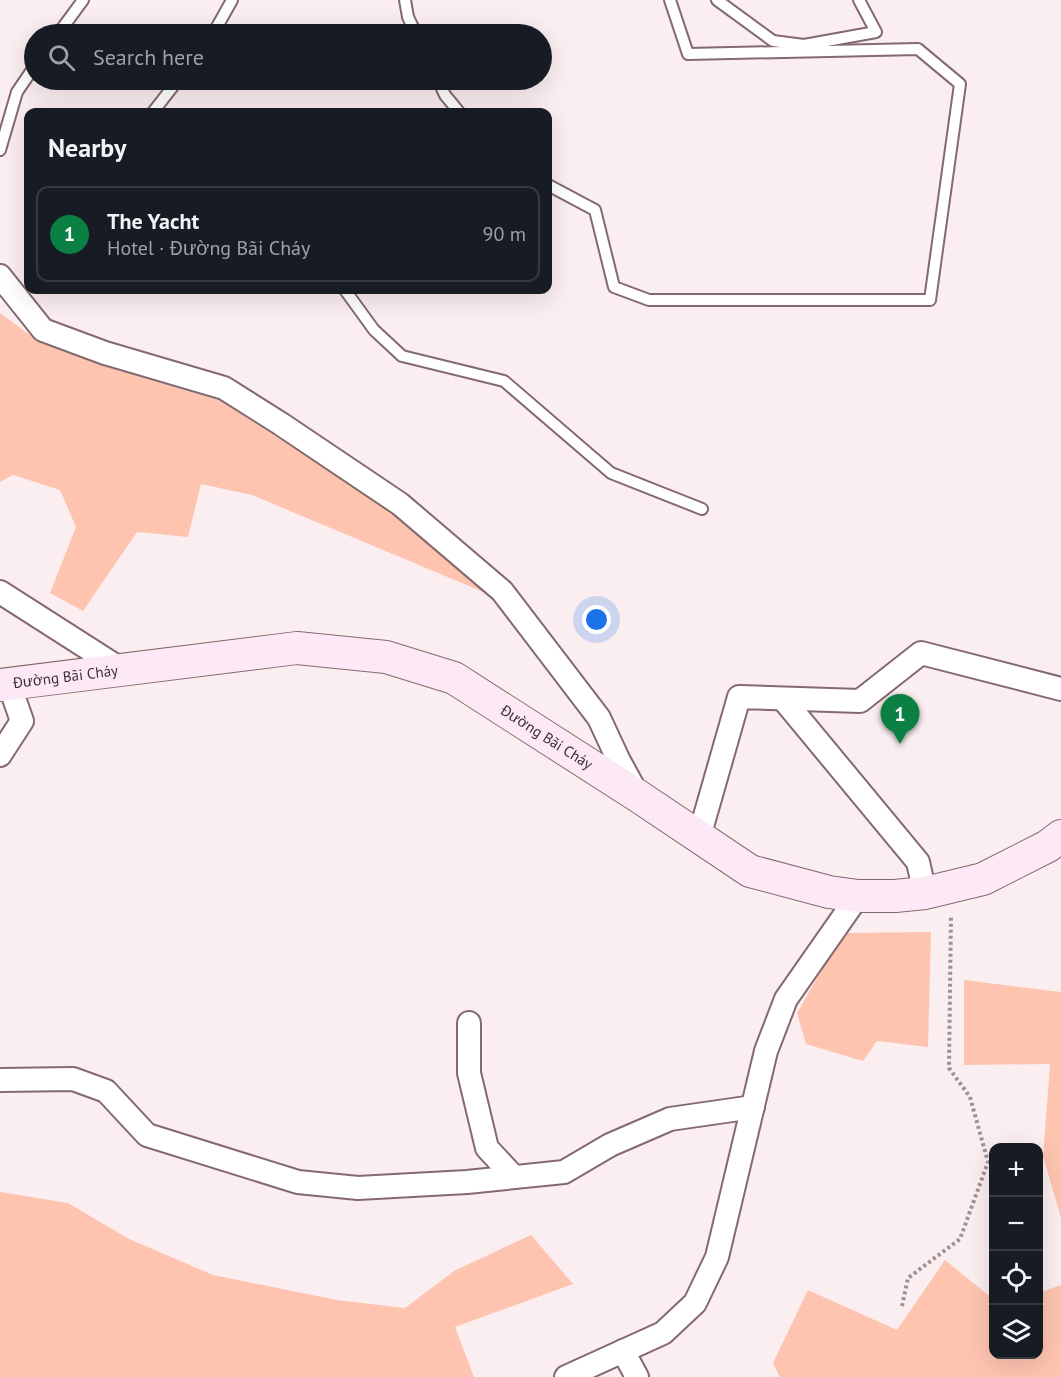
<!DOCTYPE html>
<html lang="en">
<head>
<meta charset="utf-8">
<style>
	:root { --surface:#171b24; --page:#242831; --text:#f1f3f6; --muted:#9ea1a6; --line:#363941; --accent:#0b8043 }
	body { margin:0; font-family:"PT Sans",sans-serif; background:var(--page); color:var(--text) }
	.controls { position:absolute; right:18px; bottom:18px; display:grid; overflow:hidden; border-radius:12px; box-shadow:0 6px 24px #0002 }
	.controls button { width:54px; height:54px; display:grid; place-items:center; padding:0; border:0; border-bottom:2px solid var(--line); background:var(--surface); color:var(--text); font:30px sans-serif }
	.you { position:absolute; left:597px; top:620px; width:21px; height:21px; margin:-15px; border:4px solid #fff; border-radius:50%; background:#1a73e8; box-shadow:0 0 0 9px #1a73e833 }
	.badge { display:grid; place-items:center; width:39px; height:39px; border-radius:50%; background:var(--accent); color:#fff; font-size:20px; font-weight:700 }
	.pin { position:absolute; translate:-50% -50px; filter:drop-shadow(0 2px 3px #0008) }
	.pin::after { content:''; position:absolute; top:32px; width:21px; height:18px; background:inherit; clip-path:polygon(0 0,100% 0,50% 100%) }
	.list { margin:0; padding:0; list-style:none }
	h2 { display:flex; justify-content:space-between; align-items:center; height:78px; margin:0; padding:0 24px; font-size:26px }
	h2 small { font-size:20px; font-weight:400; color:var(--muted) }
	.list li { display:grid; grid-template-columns:39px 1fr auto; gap:18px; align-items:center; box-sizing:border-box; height:96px; margin:0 12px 12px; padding:0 12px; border:2px solid var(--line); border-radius:12px }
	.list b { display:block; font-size:22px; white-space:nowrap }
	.list p { margin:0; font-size:20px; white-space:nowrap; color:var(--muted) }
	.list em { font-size:20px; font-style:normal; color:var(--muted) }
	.icon { flex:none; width:33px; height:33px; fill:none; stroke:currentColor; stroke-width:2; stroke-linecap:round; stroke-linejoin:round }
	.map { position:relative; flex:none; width:1061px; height:1377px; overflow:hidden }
	.search { position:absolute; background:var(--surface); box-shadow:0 6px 24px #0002; left:24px; top:24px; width:528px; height:66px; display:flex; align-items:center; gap:15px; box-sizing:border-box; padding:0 21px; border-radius:33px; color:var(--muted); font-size:22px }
	.panel { position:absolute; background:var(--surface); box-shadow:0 6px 24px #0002; left:24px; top:108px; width:528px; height:186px; border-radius:12px }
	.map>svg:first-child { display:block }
</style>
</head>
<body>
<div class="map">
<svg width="1061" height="1377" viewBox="0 0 1061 1377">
	<rect width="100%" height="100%" fill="#fbeef1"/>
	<g fill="#fec4b0">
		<path d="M0 313 41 343 117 370 221 401 396 514 488 594 252 495 201 484 188 537 137 532 83 611 50 593 76 527 60 490 13 475 0 482Z"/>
		<path d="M931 932 928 1047 877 1041 863 1061 806 1044 797 1013 843 933Z"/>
		<path d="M964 980 1061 992V1218L1043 1156 1050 1064 964 1065Z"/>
		<path d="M0 1192 68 1203 129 1239 213 1275 337 1300 405 1308 454 1271 531 1235 573 1284 455 1327 474 1377H0Z"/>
		<path d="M945 1260 993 1299 994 1354H1038L1039 1293 1061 1285V1377H780L773 1363 808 1290 897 1330Z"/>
	</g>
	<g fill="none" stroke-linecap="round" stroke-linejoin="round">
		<g stroke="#84696f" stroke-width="14">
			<g id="service">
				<path d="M405 0 408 17 416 34"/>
				<path d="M717 0 773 41 804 45 876 32 859 0"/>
				<path d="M58 34 83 0"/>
				<path d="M213 34 232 0"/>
				<path d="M438 80 445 95 459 112"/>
				<path d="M153 112 178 80"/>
				<path d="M0 150 17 92 34 67"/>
				<path d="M548 185 595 210 614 287 649 300H930L960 84 918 49 688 54 670 0"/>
				<path d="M345 290 374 330 402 356 504 381 611 473 702 509"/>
			</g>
		</g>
		<g stroke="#84696f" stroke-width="26">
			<g id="minor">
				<path d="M0 276 43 330 105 353 224 388 281 424 400 504 502 591 599 718 618 759 636 792"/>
				<path d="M0 592 122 670"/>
				<path d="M783 699 918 862 925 893"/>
				<path d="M0 755 22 721 9 684"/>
				<path d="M699 837 739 697 860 701 921 653 1061 689"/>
				<path d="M469 1023V1073L487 1148 514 1177"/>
				<path d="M0 1080 73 1079 106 1091 147 1135 298 1182 358 1188 467 1182 564 1172 610 1145 670 1119 753 1107"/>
				<path d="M623 1351 637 1377"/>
				<path d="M566 1377 663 1333 695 1303 717 1257 766 1051 786 999 858 896"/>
			</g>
		</g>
		<g stroke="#84696f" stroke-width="34">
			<g id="secondary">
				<path id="s1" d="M0 685 297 648 386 657 454 678 638 796 750 871 829 892 858 896H895L925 893 983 879 1048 846 1061 836"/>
			</g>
		</g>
		<path stroke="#9e9194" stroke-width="4" stroke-dasharray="3 3" stroke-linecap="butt" d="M902 1306 908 1278 960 1239 988 1162 970 1097 949 1068 951 915"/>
		<use href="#service" stroke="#fff" stroke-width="10"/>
		<use href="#minor" stroke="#fff" stroke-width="22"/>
		<use href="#secondary" stroke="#fde9f5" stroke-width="32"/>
	</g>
	<g text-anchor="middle" stroke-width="6" stroke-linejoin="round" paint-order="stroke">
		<g font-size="15" fill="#3c3033" stroke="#fff">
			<text dy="5" stroke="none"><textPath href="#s1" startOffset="66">Đường Bãi Cháy</textPath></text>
			<text dy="5" stroke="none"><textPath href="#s1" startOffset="570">Đường Bãi Cháy</textPath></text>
		</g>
	</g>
</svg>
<div class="controls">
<button>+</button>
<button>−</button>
<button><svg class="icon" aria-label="locate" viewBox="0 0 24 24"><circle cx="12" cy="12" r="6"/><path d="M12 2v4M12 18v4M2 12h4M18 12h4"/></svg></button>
<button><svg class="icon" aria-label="layers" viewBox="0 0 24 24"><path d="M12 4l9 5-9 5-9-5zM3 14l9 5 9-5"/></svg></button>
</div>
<div class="you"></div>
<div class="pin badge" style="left:900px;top:744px">1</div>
<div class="search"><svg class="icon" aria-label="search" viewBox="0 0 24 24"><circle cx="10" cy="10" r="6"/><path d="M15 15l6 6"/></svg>Search here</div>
<section class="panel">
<h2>Nearby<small></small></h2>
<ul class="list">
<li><span class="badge">1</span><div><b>The Yacht</b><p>Hotel · Đường Bãi Cháy</p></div><em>90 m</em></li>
</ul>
</section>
</div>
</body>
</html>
